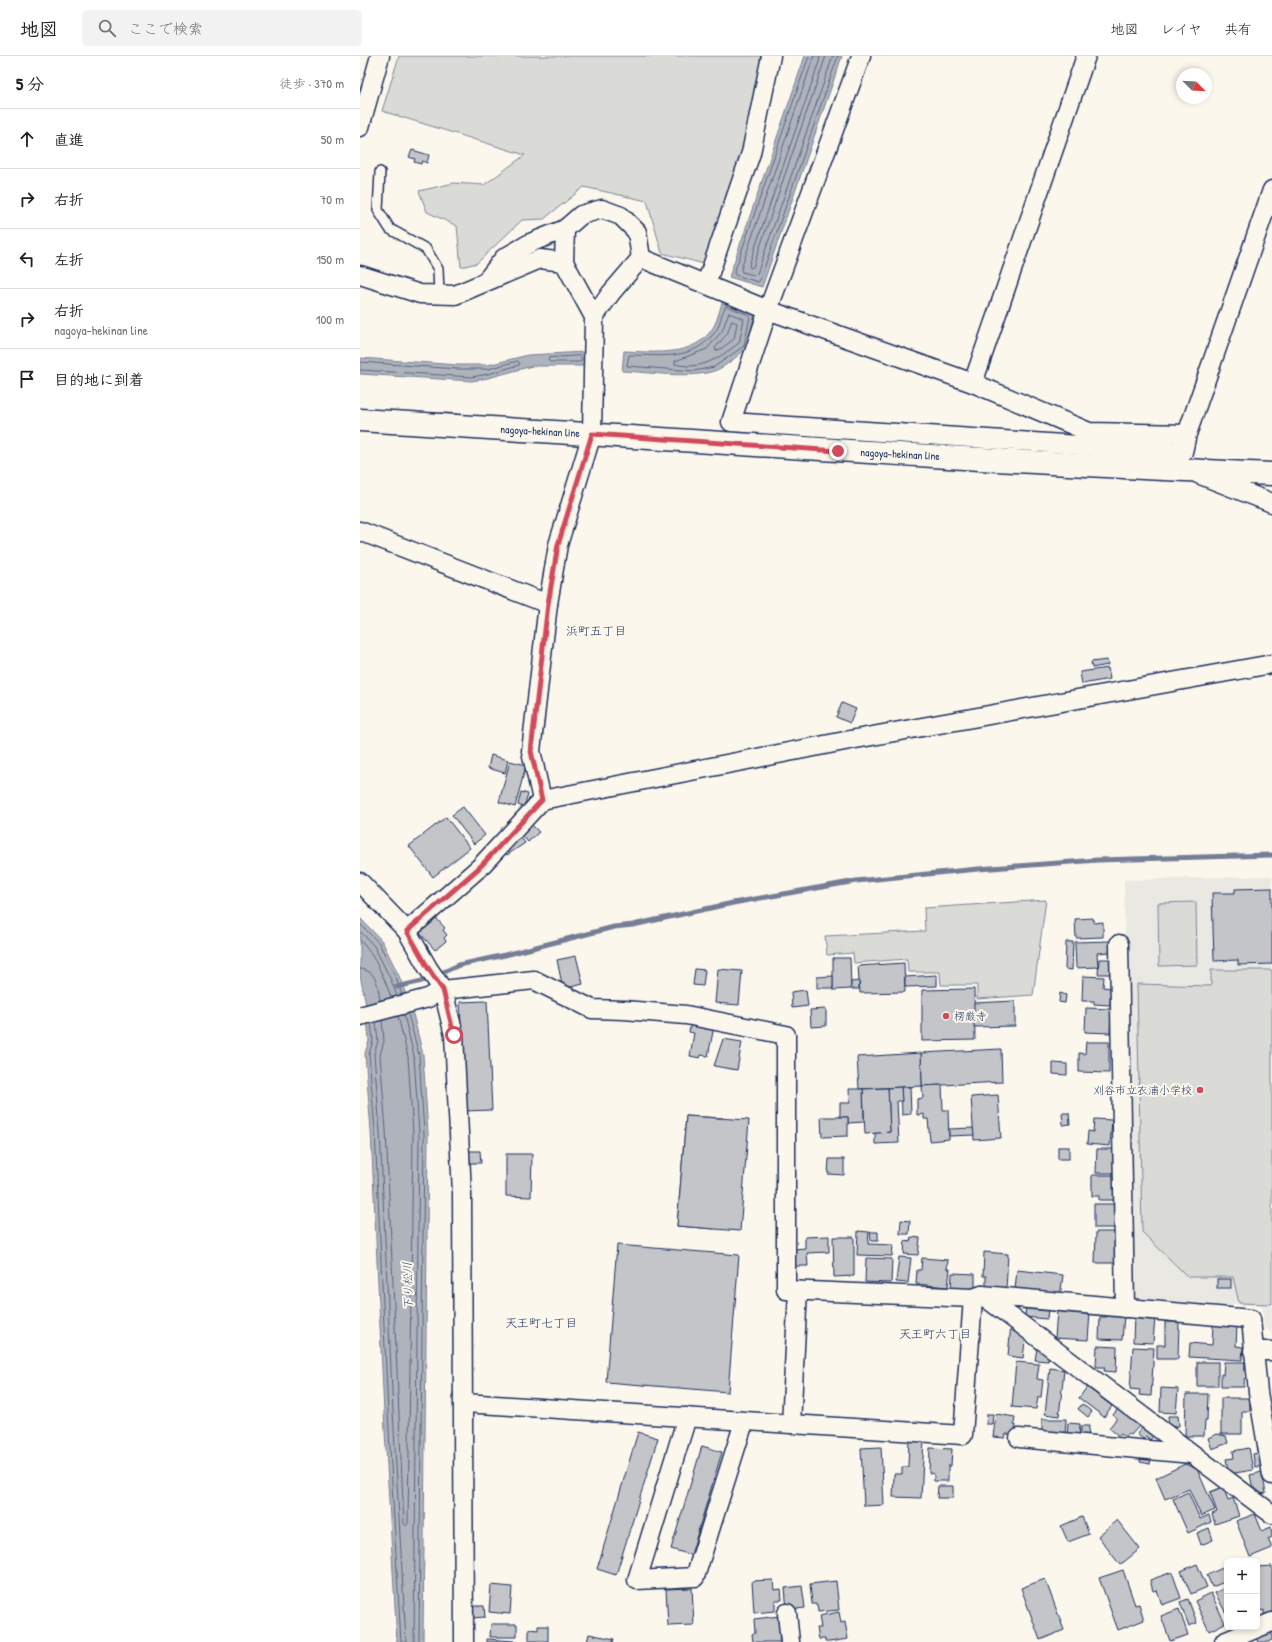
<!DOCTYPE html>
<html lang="ja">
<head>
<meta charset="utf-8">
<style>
	:root { --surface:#fff; --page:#f2f2f2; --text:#202124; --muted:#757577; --line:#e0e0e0 }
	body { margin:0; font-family:"Patrick Hand","Klee One",sans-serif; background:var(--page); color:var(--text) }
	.controls { position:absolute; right:12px; bottom:12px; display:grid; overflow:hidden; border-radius:6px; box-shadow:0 2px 6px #0003 }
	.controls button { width:36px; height:36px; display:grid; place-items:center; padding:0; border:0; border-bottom:1px solid var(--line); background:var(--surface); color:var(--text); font:20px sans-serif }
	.compass { position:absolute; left:816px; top:12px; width:36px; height:36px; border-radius:50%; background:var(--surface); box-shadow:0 2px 6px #0003; rotate:114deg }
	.stop { position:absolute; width:12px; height:12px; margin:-9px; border:3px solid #d1495b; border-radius:50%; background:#fff }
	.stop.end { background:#d1495b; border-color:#fff; box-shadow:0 1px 4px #0008 }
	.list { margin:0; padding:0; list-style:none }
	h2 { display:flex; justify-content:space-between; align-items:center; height:52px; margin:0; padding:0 16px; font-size:17px }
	h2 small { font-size:13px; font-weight:400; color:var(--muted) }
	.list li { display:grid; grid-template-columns:26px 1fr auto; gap:12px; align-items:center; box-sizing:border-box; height:60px; padding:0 16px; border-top:1px solid var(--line) }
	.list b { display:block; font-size:15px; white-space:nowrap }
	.list p { margin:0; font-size:13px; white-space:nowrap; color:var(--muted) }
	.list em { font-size:13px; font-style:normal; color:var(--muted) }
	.icon { flex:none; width:22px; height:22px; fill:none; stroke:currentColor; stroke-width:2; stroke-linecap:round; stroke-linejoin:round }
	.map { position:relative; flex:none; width:912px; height:1586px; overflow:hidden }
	header { display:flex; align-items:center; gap:24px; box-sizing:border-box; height:56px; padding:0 20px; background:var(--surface); border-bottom:1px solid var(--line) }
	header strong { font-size:19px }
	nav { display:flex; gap:22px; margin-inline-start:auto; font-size:14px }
	.search { width:280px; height:36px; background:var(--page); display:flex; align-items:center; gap:10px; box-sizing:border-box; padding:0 14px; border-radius:6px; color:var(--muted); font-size:15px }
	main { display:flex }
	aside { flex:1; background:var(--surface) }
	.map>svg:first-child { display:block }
</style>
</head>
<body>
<header>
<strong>地図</strong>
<div class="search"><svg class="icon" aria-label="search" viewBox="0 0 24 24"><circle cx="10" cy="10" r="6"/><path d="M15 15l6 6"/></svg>ここで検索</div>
<nav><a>地図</a><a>レイヤ</a><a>共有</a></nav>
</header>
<main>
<aside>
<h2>5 分<small>徒歩 · 370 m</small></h2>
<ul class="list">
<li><svg class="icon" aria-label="ahead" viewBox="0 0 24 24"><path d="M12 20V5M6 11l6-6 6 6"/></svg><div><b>直進</b></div><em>50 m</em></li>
<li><svg class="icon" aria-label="right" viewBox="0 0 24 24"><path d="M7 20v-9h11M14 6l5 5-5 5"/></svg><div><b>右折</b></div><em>70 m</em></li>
<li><svg class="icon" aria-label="left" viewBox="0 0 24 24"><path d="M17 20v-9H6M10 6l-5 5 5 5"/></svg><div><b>左折</b></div><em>150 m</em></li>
<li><svg class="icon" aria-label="right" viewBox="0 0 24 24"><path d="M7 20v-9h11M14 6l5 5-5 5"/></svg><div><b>右折</b><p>nagoya-hekinan line</p></div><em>100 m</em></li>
<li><svg class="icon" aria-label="arrive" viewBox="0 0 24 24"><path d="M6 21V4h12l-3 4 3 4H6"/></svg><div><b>目的地に到着</b></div></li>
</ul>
</aside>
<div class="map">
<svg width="912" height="1586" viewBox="0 0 912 1586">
	<rect width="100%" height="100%" fill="#fbf7ec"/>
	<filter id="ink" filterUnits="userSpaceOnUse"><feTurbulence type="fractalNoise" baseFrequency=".025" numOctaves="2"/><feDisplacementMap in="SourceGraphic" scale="8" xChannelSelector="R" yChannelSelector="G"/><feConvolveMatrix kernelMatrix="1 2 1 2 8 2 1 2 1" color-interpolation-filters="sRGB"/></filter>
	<g filter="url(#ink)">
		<path fill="#eae8e2" d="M912 820V1277L904 1271 902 1250 873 1248V1256L770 1244 764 824Z"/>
		<g fill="#dadad7" stroke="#7a849a">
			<path d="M39 0H411L352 210 302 197 287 145 224 131 184 163 162 164 117 207 101 211 97 170 67 156 59 135 94 127 124 129 165 99 22 55Z"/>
			<path d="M686 844 673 939 617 943V929H581L580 916H548L547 903 494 907 493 897 467 899 465 880 565 875 564 852Z"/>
			<path d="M836 846 837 909 799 910 798 847Z"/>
			<path d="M851 914H912V1248L879 1247 873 1221H828L782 1176 777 928 851 930Z"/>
		</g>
		<g fill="#afb3bb" stroke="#747e96">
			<path d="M445 0H482L402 231 369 221Z"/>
			<path d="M363 244 395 257 387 292C377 300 366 311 354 315 330 323 288 316 262 315L264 295C295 296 336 302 354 270 358 263 360 252 363 244Z"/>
			<path d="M225 296 226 310H172L128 322 112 325 0 318V302L98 309H128L168 299Z"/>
			<path d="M0 862 22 885 39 920 52 954 63 999 68 1077 63 1586H37L24 1357 11 1075 5 997 9 985 6 949 0 919Z"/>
		</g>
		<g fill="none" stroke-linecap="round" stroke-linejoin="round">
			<g stroke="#566483" stroke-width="1">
				<path d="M449 0 374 217 375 219 398 226 400 224 478 0"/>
				<path d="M454 0 381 213 382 216 394 219 397 218 473 0"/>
				<path d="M460 0 459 6 389 209 390 212 393 211 466 0"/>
				<path d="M366 250 389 259 390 261 384 290 354 311 334 315 267 310 269 299C303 299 335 306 357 273 361 266 361 257 366 250Z"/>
				<path d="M369 257 384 263 379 287C359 302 341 315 315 308V305L347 293 362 275Z"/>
				<path d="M372 265 377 267 374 283 362 292 356 295 355 292 367 278Z"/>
				<path d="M220 300 222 304 220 306H190L188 304 189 302Z"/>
				<path d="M0 306 98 313H128L158 305 160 308 159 309 128 318 112 321 0 314"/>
				<path d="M0 868 19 887 36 922 42 939"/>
				<path d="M0 875 14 890 31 924 37 940"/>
				<path d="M0 884C15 900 24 921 31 941"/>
				<path d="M0 913C17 914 18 931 20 944"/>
				<path d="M48 958 59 999 64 1077 59 1586"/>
				<path d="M44 959 54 1000 59 1077 54 1586"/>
				<path d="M22 964 24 985 20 999 26 1074 44 1468 46 1470 48 1468 53 1077 48 1001 38 960"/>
				<path d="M16 966 18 985 14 998 20 1075 33 1356 46 1586"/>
				<path d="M11 967 13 985 9 998 15 1075 28 1357 41 1586"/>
			</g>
			<g stroke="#747e96" stroke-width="5">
				<path d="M77 919 99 909 145 899 254 871 273 869 373 847 496 825 618 813 738 804 912 799"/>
				<path d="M37 931 62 925 70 922"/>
			</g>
		</g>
		<g fill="#c3c5c9" stroke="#1b2f5e">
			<path d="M52 94 69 99 67 107 62 105 61 108 54 106 55 103 49 101Z"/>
			<path d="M747 604 748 609 732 612 731 606Z"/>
			<path d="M748 612 750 623 722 628 720 616Z"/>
			<path d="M482 647 496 653 490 667 476 661Z"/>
			<path d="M131 699 148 704 145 717 128 712Z"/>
			<path d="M150 705 166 709 155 751 139 746Z"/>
			<path d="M161 736 168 738 164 751 158 749Z"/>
			<path d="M103 751 125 779 114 788 92 759Z"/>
			<path d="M86 761 110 792 73 821 49 790Z"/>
			<path d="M172 769 179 776 168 786 161 778Z"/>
			<path d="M160 780 165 787 147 799 144 795Z"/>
			<path d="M912 832V908L878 909V904L854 905 852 837H875V833Z"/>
			<path d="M75 861 85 872 83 874 87 879 84 882 86 885 75 894 58 875Z"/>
			<path d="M733 862 734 867 743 866V881L716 882 715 863Z"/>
			<path d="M751 885V896L737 897 738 911 716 912 715 886Z"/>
			<path d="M706 886H713L712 914 705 913Z"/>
			<path d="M216 900 223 928 203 933 197 904Z"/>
			<path d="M473 902H490L491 933 473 934Z"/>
			<path d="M739 903H752L751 918H738Z"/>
			<path d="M544 907 545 936 500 937 498 910Z"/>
			<path d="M335 913 345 914 343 930 333 929Z"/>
			<path d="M358 913 382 915 379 949 355 947Z"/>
			<path d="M577 919V930L545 931V921Z"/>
			<path d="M473 920V932H457V921Z"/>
			<path d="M723 920 744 921 743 931 751 932 750 949 734 948V945H722Z"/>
			<path d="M499 925V933H491V926Z"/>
			<path d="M614 933 615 984 562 985V934Z"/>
			<path d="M446 934 448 950 432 952 431 936Z"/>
			<path d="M700 937 706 939 705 947 699 946Z"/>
			<path d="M127 945 132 1054 105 1055 100 946Z"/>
			<path d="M655 945V970L614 971V947Z"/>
			<path d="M726 952 751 953 750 977 725 976Z"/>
			<path d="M466 953V970L451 971 450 954Z"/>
			<path d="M331 966 354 971 348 1000 341 999 340 1002 330 1000 334 977 329 976Z"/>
			<path d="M363 983 382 986 377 1014 354 1010Z"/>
			<path d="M726 986H749V1017L719 1016V997L725 998Z"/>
			<path d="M641 993 642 1026 562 1030 561 997Z"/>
			<path d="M561 997 562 1030 499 1033 497 1001Z"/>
			<path d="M693 1007 707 1008V1019L693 1018Z"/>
			<path d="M582 1029 583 1054H588L589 1083 570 1085 568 1063H564V1058L557 1059V1043L563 1042 562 1030Z"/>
			<path d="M541 1031H550L551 1058 542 1059Z"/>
			<path d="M541 1031 542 1045H537L539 1087 515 1088V1077L530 1076 528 1032Z"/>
			<path d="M528 1032 530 1076 505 1078 503 1033Z"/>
			<path d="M489 1033H503L504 1066 488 1067V1061H480V1047H490Z"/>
			<path d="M638 1039 641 1082 614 1084 611 1041Z"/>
			<path d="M702 1057H709L710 1068 703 1069Z"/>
			<path d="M326 1060 363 1062 354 1173 317 1170Z"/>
			<path d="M326 1060 389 1064 380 1175 317 1170Z"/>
			<path d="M461 1061H488V1080L462 1081Z"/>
			<path d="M734 1063 752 1064 750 1090 727 1088 728 1075 733 1076Z"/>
			<path d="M613 1072 614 1079 589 1080V1073Z"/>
			<rect x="698" y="1091" width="11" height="12"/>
			<path d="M737 1093H758V1117H736Z"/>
			<path d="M109 1095H120L121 1107H110Z"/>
			<path d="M146 1098H172L171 1141 146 1140Z"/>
			<path d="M469 1103H484V1119L468 1118Z"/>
			<path d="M732 1119H759V1144H739V1140H732Z"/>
			<path d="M734 1148H757L759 1172H734Z"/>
			<path d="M541 1164 550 1165 549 1178H540Z"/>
			<path d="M498 1175 509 1176 508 1188 533 1189 532 1200 497 1199Z"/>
			<path d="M510 1176H518V1185H511Z"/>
			<path d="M736 1176H757L756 1207H735Z"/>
			<path d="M469 1180V1196L447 1197 448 1210H434V1193L445 1192V1181Z"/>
			<path d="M473 1181H494V1220L474 1221Z"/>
			<path d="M551 1181 560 1182 558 1199 544 1198 545 1185 550 1186Z"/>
			<path d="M257 1189 379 1199 368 1336 246 1326Z"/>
			<path d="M624 1196 648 1198 646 1234 626 1233V1220H623Z"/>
			<path d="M539 1201 551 1202 548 1227 536 1226Z"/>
			<path d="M506 1202 532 1203 531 1227 505 1226Z"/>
			<path d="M562 1202 588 1204 587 1213H590L588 1231 556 1228 557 1214H561Z"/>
			<path d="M657 1214 703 1219 700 1241 655 1233Z"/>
			<path d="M592 1217 615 1218V1234L591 1233Z"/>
			<rect x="857" y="1223" width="14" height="9"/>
			<path d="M666 1248 688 1250 687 1263 665 1261Z"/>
			<path d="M697 1255 730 1257 728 1284 695 1282Z"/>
			<path d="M747 1258 764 1259 762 1284 739 1283 740 1261H747Z"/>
			<path d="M774 1260 795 1261 793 1287 773 1286Z"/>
			<path d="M805 1266H819L818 1303H797V1289H805Z"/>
			<path d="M651 1268 666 1277 663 1302 648 1300Z"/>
			<path d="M853 1268 877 1269 876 1290 883 1291 882 1304 829 1301 830 1287 852 1289Z"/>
			<path d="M678 1287 690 1294 688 1305 675 1304Z"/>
			<path d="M737 1290 757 1291 756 1316 744 1315 745 1311H736Z"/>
			<path d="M773 1291 794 1292 791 1340 779 1339 780 1334 770 1333Z"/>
			<path d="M656 1306 679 1308 677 1323 683 1324 681 1341H678L676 1353 652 1351Z"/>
			<rect x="837" y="1306" width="21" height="24"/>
			<path d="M864 1306H885L884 1331H861V1318L863 1319Z"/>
			<path d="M690 1312 704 1314 699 1360 685 1358Z"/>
			<path d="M727 1331 752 1350 744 1361 719 1342Z"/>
			<path d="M801 1332 818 1333 816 1357 800 1356Z"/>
			<path d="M826 1338H848L847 1364H845L844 1380H825Z"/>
			<path d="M861 1342H890V1355H882V1378H861Z"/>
			<path d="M722 1348 732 1356 728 1361 718 1353Z"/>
			<path d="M761 1349 780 1369 771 1379 768 1377 765 1381 761 1378 759 1380 749 1372 757 1362 753 1359Z"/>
			<path d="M627 1358H633L632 1368H626Z"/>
			<path d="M636 1358 655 1361 654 1369H656L655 1379 646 1378 645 1382 633 1381Z"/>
			<path d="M808 1360H818L819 1370 809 1371Z"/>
			<path d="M682 1363H706L705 1380 682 1379Z"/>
			<path d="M708 1367 720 1368 719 1383 707 1382Z"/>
			<path d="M784 1369 795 1377 790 1384 786 1380 783 1383 777 1378Z"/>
			<path d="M721 1370H729L728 1384 721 1383Z"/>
			<path d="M278 1376 298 1382 256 1519 237 1513Z"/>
			<path d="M857 1378 866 1380 868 1387 852 1393 848 1382Z"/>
			<path d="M549 1383H564L561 1442 533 1441 534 1418H542V1411H548Z"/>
			<path d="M342 1390 362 1396 331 1499 311 1493Z"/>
			<path d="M521 1391 524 1449 504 1450 501 1392Z"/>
			<path d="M570 1392 592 1393 591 1410H588V1425H574V1418L569 1417Z"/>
			<path d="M889 1392 893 1414 869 1418 866 1403 874 1402 873 1395Z"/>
			<path d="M898 1397 901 1410 895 1411 893 1398Z"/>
			<path d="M781 1401 791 1402 790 1408 780 1406Z"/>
			<path d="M825 1408 837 1413 855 1454 841 1460 829 1433 805 1443 796 1422Z"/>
			<path d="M902 1416 906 1437 900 1438 893 1433 890 1419Z"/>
			<path d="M578 1430H593V1442H577Z"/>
			<path d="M863 1431 868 1444 873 1442 879 1460 855 1468 852 1458 857 1456 850 1436Z"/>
			<path d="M828 1436 840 1463 849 1459 851 1466 828 1477 813 1443Z"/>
			<path d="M895 1458 902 1475 911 1471 912 1481 908 1483 912 1492 890 1501 876 1465Z"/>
			<path d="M722 1461 729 1478 708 1486 701 1470Z"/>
			<path d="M757 1464 780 1493 760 1509 738 1480Z"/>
			<path d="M849 1472 853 1484 841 1489 837 1477Z"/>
			<path d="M837 1508 847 1531 831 1538 821 1515Z"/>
			<path d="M867 1510V1525L852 1531 847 1519Z"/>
			<path d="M912 1510V1558L904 1562V1554L899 1555 897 1543V1538L900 1537 897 1529V1511Z"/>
			<path d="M763 1514 775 1549 779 1548 784 1564 758 1574 739 1522Z"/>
			<path d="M812 1516 821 1542 802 1549 797 1534 793 1535 790 1524Z"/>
			<path d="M685 1523 704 1574 680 1584 661 1532Z"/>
			<path d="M413 1524 414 1534 421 1533 422 1544H415V1555L394 1557 392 1525Z"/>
			<path d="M476 1525 479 1554 458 1556 457 1548H452L450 1528Z"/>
			<path d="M131 1529 152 1531 150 1558 129 1556Z"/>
			<path d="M442 1530 445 1552 427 1554 425 1532Z"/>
			<path d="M866 1531 867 1534V1559L855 1537Z"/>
			<path d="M332 1532 334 1569 308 1570 306 1533Z"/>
			<path d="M851 1537 865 1567 849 1575 835 1545Z"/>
			<path d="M828 1543 837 1567 829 1570 820 1546Z"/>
			<path d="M112 1550H124L125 1561 112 1562Z"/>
			<path d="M819 1553 828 1579 810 1585 801 1560Z"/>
			<path d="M479 1556 481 1567 485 1566 488 1583 469 1586H465V1583H459L457 1572H461L459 1560Z"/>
			<path d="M420 1560 422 1580 419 1581 420 1586H393L392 1578 395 1577 394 1563Z"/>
			<path d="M131 1568H157V1581H130Z"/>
			<path d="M178 1570H188V1585H169V1573L178 1574Z"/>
			<path d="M912 1575V1584L908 1586H898L895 1580Z"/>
			<path d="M229 1578 254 1583 253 1586H227Z"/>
			<path d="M127 1583 154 1585V1586H127Z"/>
		</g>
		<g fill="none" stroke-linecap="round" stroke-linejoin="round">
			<g stroke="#1b2f5e" stroke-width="12">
				<path id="service" d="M20 116 18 154 30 173 66 193 78 213 79 239"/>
			</g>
			<g stroke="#1b2f5e" stroke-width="21">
				<g id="minor">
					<path d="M501 0 408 254 371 366 823 396 827 378 912 134"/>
					<path d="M0 71 20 0"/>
					<path d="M0 219 60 238 95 239 180 203 204 206"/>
					<path d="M126 225 144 202 170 187 205 173"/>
					<path d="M346 228 391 97 411 0"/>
					<path d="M234 261 251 237 281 202"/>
					<path d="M613 327 726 0"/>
					<path d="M838 418 912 447"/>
					<path d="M0 475 188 548"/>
					<path d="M182 744 171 695 188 548 198 489 232 378 234 261 204 206 205 173 221 159 242 153 261 160 277 176 281 202 408 254 613 327 729 376 827 378"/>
					<path d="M0 826 47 875 68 912 83 934 94 979 102 1137 104 1586"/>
					<path d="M47 875 120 811 182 744 490 684 912 608"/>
					<path d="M759 888 765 1252"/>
					<path d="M0 960 68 942 83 934 174 924 232 953 264 954 326 959 426 979V1234L613 1242 622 1239 891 1263 898 1336 912 1419"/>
					<path d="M438 1235 431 1368 603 1379 613 1242"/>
					<path d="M622 1239 912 1458"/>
					<path d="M893 1295H912"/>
					<path d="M104 1347 431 1368"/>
					<path d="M327 1361 277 1524 335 1521 384 1366"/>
					<path d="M659 1382 832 1398"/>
					<path d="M427 1557 430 1586"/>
					<path d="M864 1586 912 1566"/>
				</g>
			</g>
			<g stroke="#1b2f5e" stroke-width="25">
				<path id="primary" d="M0 364C304 382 608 405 912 418"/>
			</g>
			<use href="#service" stroke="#fbf7ec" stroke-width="9"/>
			<use href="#minor" stroke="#fbf7ec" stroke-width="18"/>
			<use href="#primary" stroke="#fbf7ec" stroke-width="22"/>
		</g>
	</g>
	<g fill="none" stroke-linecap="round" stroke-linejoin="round" filter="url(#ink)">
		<path stroke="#d1495b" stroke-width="5" d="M94 979 83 934 68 912 47 875 120 811 182 744 171 695 188 548 198 489 232 378 478 395"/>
	</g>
	<g fill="#d1495b" stroke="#fbf7ec" stroke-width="1.5">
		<circle cx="586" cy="960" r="4"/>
		<circle cx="840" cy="1034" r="4"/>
	</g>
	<g text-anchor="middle" stroke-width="4" stroke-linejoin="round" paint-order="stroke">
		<g font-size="11" fill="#1b2f5e" stroke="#fbf7ec">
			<text transform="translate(180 375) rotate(3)" y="4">nagoya-hekinan line</text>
			<text transform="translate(540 398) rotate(3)" y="4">nagoya-hekinan line</text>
		</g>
		<g font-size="11" fill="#1b2f5e" stroke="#fbf7ec" text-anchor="start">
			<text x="594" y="964">楞厳寺</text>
			<text x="832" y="1038" text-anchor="end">刈谷市立衣浦小学校</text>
		</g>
		<g font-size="12" fill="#1b2f5e" stroke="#fbf7ec">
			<text x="236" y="579">浜町五丁目</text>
			<text x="181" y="1271">天王町七丁目</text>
			<text x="575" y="1282">天王町六丁目</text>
		</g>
		<g font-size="12" font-style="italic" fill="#47577a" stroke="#fbf7ec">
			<text transform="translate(48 1230) rotate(-92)" y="4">下り松川</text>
		</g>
	</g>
</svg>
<div class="controls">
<button>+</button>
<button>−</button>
</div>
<svg class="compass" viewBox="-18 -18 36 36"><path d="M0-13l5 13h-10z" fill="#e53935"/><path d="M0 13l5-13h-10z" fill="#757577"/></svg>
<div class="stop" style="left:94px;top:979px"></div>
<div class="stop end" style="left:478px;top:395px"></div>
</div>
</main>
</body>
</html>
